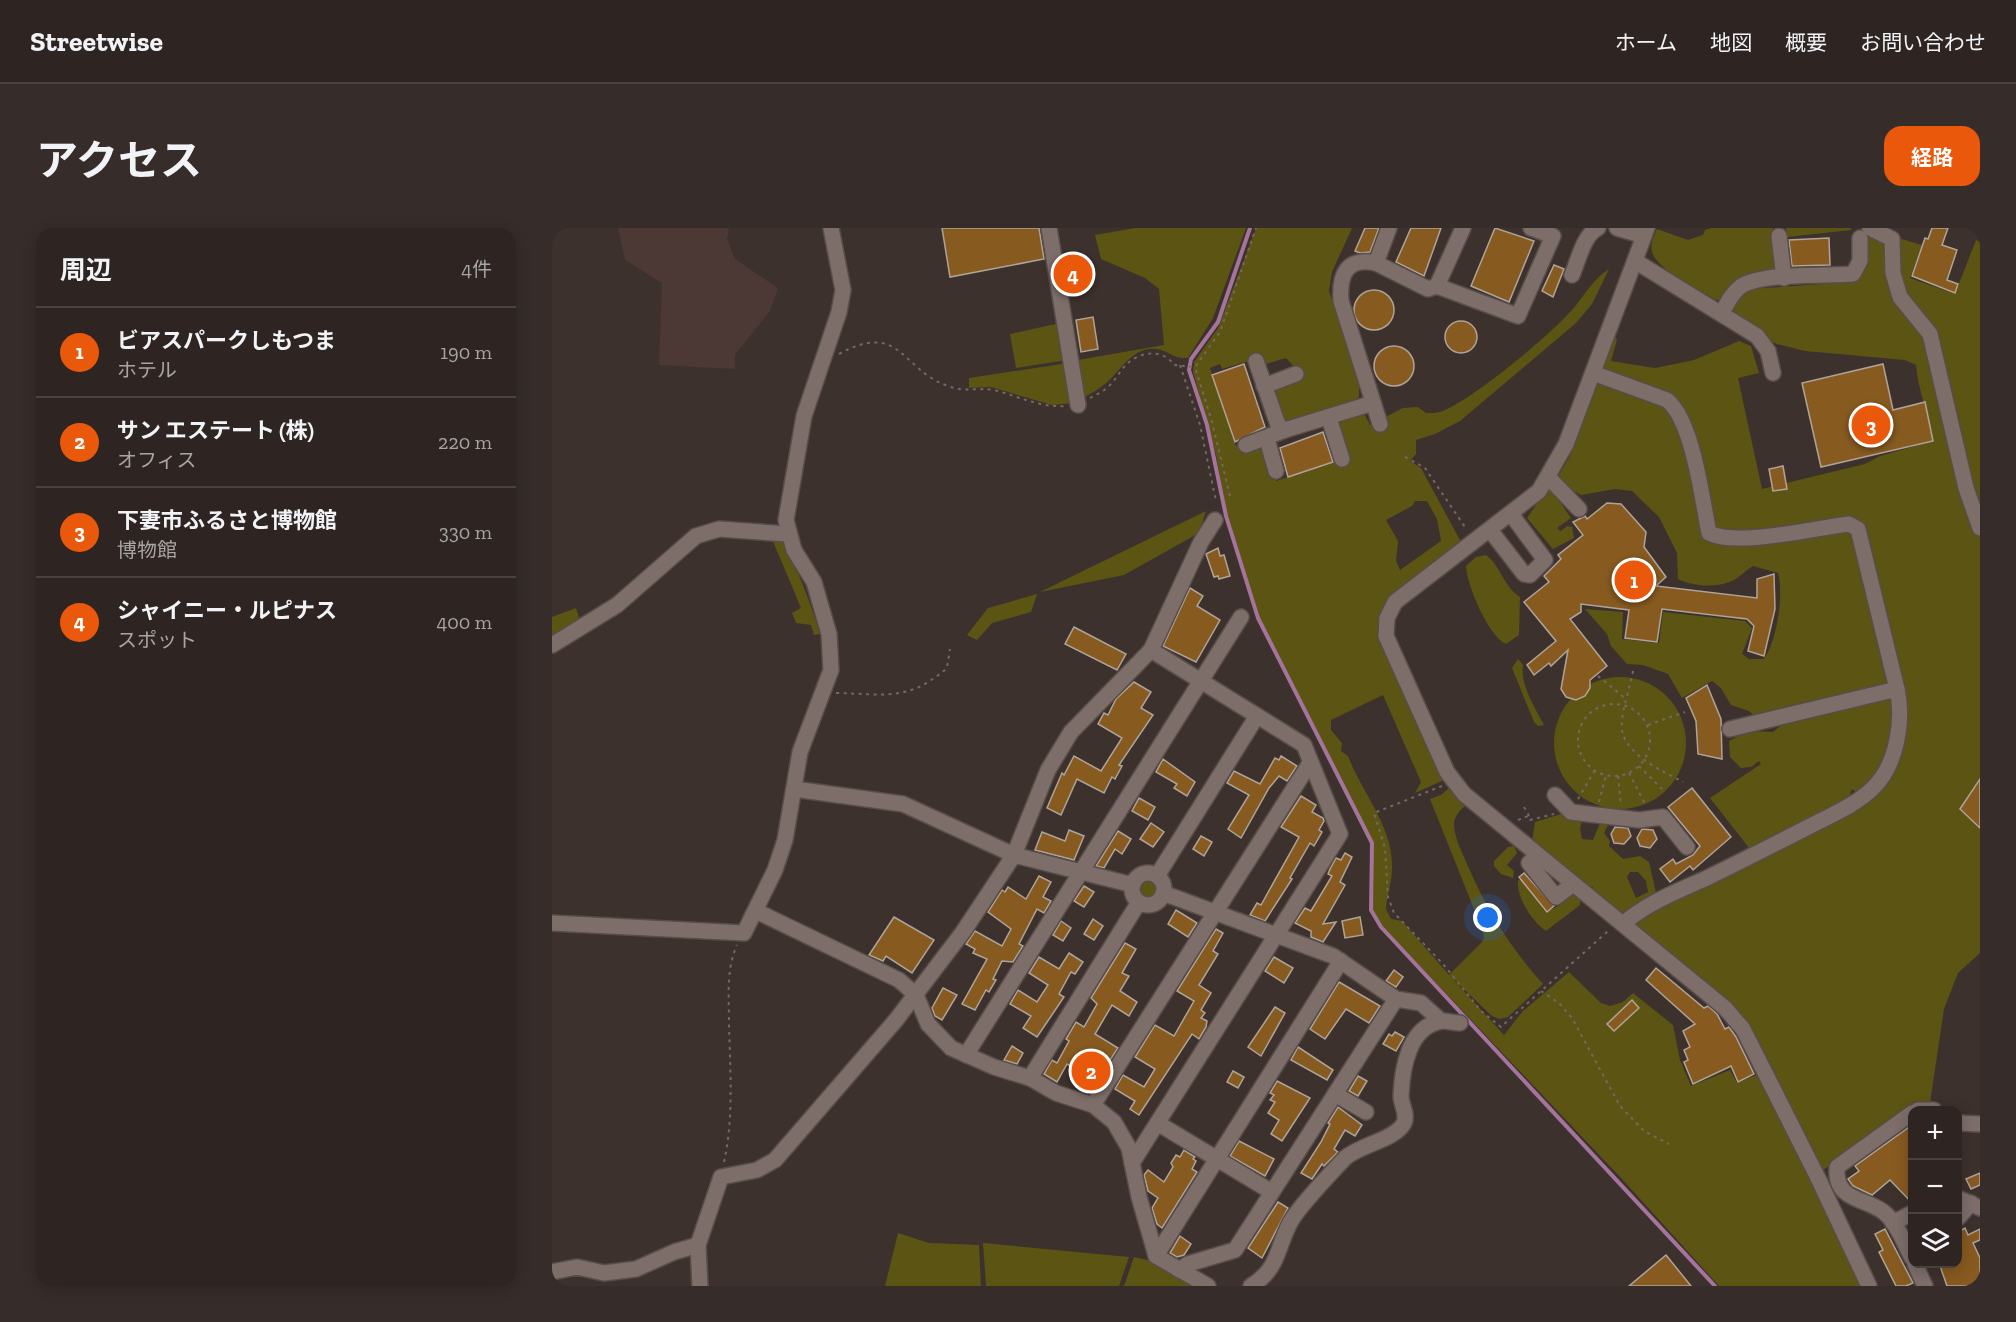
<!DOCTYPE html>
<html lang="ja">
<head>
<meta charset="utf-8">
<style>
	:root { --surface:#2e2522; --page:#362d2a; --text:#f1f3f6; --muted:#a7a5a5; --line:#494240; --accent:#ea580c }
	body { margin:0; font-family:"Zilla Slab","Noto Sans JP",serif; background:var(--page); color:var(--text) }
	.controls { position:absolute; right:18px; bottom:18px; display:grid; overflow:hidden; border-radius:12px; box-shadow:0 3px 15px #0003 }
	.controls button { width:54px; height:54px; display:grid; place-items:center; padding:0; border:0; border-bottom:2px solid var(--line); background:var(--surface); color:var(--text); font:30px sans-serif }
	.you { position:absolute; left:936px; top:690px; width:21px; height:21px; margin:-15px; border:4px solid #fff; border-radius:50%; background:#1a73e8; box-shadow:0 0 0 9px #1a73e833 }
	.badge { display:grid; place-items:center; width:39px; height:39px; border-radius:50%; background:var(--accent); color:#fff; font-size:20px; font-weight:700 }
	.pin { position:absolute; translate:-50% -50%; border:3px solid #fff; box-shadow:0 2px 6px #0006 }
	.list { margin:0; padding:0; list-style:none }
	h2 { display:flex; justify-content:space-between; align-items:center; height:78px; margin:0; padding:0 24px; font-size:26px }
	h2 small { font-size:20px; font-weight:400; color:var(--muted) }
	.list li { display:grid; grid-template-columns:39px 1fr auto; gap:18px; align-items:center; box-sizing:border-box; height:90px; padding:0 24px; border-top:2px solid var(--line) }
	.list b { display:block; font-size:22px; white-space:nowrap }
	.list p { margin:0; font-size:20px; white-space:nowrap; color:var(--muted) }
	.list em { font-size:20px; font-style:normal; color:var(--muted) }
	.icon { flex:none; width:33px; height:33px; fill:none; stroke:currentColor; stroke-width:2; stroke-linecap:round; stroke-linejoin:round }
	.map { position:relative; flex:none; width:1428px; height:1058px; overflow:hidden; border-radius:18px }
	header { display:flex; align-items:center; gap:36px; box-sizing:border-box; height:84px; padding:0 30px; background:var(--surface); border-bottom:2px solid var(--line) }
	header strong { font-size:28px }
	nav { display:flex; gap:33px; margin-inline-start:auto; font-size:21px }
	.intro { display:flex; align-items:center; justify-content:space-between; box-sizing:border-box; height:144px; padding:0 36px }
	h1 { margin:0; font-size:42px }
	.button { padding:15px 27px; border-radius:18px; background:var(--accent); color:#fff; font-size:21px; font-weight:700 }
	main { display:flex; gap:36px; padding:0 36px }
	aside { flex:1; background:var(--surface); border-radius:18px; box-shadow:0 3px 15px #0003 }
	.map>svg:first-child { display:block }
</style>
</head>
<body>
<header>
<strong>Streetwise</strong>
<nav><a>ホーム</a><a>地図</a><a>概要</a><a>お問い合わせ</a></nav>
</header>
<div class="intro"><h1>アクセス</h1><a class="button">経路</a></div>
<main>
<aside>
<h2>周辺<small>4件</small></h2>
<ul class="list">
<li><span class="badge">1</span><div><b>ビアスパークしもつま</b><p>ホテル</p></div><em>190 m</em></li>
<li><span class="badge">2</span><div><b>サン エステート (株)</b><p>オフィス</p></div><em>220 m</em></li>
<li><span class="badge">3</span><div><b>下妻市ふるさと博物館</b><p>博物館</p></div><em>330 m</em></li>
<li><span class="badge">4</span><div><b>シャイニー・ルピナス</b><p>スポット</p></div><em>400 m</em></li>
</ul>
</aside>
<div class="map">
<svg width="1428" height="1058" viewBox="0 0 1428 1058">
	<rect width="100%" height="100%" fill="#3d312d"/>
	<path fill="#4c3834" d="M66 0H177L175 11 183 31 226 60 218 83 183 127V141L107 137 110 55 73 32Z"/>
	<g fill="#5c5413" fill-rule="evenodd">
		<path d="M583 0H694L661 90 636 130C620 131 618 123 605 121 580 118 569 143 553 156 546 162 537 166 529 171L526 132 612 117 607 61 593 50 549 31 543 7Z"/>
		<path d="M704 0H800L780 44 777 63 807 156V169L794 178 732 197 720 162 746 143 734 130 711 137 697 133 670 141 668 136 658 140 683 216 689 222 706 218 714 221 724 253 794 230 784 201 786 192 812 185 818 197 851 180 866 179 874 185C878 185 884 185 888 184 918 174 998 107 1020 82 1033 67 1040 52 1057 41L1040 76 1024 95 908 193 883 206 864 212V226L858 233 869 240 909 314 855 358C833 364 827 386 827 407L892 552 863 565 869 554 831 467 779 492V502L790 515 789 523 796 528C809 563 839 596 840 635 841 653 835 665 834 681L839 691 850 693 897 747 930 714 932 709 928 696 878 571 889 567 898 559 914 577C908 582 902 589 902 596 902 609 910 624 915 636 935 682 957 718 991 756L956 789 947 791 940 788 898 748 952 807 971 783 1017 744 1049 775 1058 778 1071 774 1081 765 1121 797 1128 832 1139 858 1178 842 1185 855 1207 846 1210 857 1223 874 1313 1058H1167L1070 951 829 697 821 682V615L707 389 675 288 664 227 641 144 642 134 666 100ZM863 273H875L885 291 889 313 848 342 844 333 846 313 834 292 860 278Z"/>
		<path d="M1159 0H1221L1223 44 1171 72H1164C1148 62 1105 42 1100 24 1098 16 1102 8 1105 1L1136 12 1151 7 1153 2Z"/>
		<path d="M1234 0H1299V2L1235 9Z"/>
		<path d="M1318 4 1332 10 1348 57 1346 10 1370 17 1358 50 1403 66 1424 12 1428 14V725L1406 745 1392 781 1378 875 1360 883 1268 944 1196 795 1162 760 1122 735 1083 697 1087 689 1314 572 1300 561 1296 573 1201 625 1158 570 1209 536 1207 533 1199 539 1189 540 1178 529 1177 513 1196 503 1221 504 1233 494 1208 493 1197 483 1179 477 1169 460 1160 453 1130 470 1116 446 1091 437 1075 436 1059 418 1055 406 1033 381 1071 384 1070 411 1107 415 1111 384 1193 393 1200 400 1190 426 1197 431H1212C1225 413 1232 366 1226 345L1201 338C1194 342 1189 348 1182 352 1166 360 1142 359 1126 351L1125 325 1107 289 1080 263 1063 261 1029 267 1011 257 1005 250 1018 228 1046 153 1078 151 1053 143 1050 137 1062 106 1065 112 1059 133 1103 140 1142 132 1187 113 1199 118 1207 145 1186 150 1210 261 1313 236 1328 228 1381 213C1377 187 1366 163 1364 137L1353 132 1253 123 1225 116 1211 110 1197 94 1177 80 1185 69 1197 61 1270 56 1308 48 1312 43Z"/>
		<path d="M508 95 515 132 464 140 458 106Z"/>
		<path d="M516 135 523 175 500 177 439 159 417 160V150Z"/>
		<path d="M997 258 1011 268 1010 277 1019 290 1005 300 1009 303 1015 298 1020 299 1022 310 1001 321 975 290Z"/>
		<path d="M654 283 647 305 572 347 488 364Z"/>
		<path d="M220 311H229C246 341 258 373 268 406L262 407 259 397 244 395 240 385 249 380Z"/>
		<path d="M934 327C949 338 951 358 968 369L967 407 954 416C936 408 915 357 914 338L924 329Z"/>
		<path d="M485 366 479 384 440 395 425 412 415 407 436 380Z"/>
		<path d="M24 380 28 393 0 411V389Z"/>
		<path d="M966 431 971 437C968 457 983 480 992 497L986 498 982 494 960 440Z"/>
		<circle cx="1068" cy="515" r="66"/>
		<path d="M1009 586 1030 593 1028 600 1030 611 1041 612 1048 595 1056 597 1052 605 1058 613 1057 618 1071 631 1088 628 1097 634 1105 669 1066 687 1041 666V659L1030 655 980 614 983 594ZM1078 644H1086L1094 653 1096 664 1084 670 1075 649Z"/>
		<path d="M962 618 965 625 955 637 962 643 961 650 949 646 942 638V633L956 619Z"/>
		<path d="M969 651 972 653 992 682C1005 685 1011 668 1023 666L1029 670 1028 677 994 703C980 694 965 670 966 653Z"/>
		<circle cx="596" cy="661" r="10"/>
		<path d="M346 1005 377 1015 427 1017 429 1058H333Z"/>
		<path d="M431 1015 577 1029 567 1058H434Z"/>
		<path d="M582 1029 600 1033 646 1058H572Z"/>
	</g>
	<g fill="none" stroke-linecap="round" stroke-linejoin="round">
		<path stroke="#a4749d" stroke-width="4" d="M698 0 666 94 639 131 637 142 655 197 674 288 706 390 820 615 819 682 829 699 1163 1058"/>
	</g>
	<g fill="#875a20" stroke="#afa49a" stroke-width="1.5">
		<path d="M390 0H487L492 31 398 49Z"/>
		<path d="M813 0H827L818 24 808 25 803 23Z"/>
		<path d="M859 0H889L872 48 844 34Z"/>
		<path d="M943 0 982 13 957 74 919 58Z"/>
		<path d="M1380 0H1396L1390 17 1405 22 1395 52 1406 56 1403 65 1360 48 1373 10 1376 11Z"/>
		<path d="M1277 10 1278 37 1240 38 1237 12Z"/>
		<path d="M528 26 535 62 518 65 512 29Z"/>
		<path d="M1002 37 1012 41 1001 69 990 63Z"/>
		<circle cx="822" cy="82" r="20"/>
		<path d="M541 89 546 121 529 124 524 92Z"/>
		<circle cx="909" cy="109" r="16"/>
		<circle cx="842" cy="138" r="20"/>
		<path d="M692 136 713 199 683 214 660 147Z"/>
		<path d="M1331 136 1341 182 1373 174 1381 213 1269 239 1250 155Z"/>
		<path d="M771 204 781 234 736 249 728 220Z"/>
		<path d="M1231 238 1235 261 1221 263 1217 241Z"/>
		<path d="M1055 275 1069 276 1094 304 1092 319 1114 349 1104 358 1205 370V351L1222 346 1223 381 1212 428 1196 423 1202 398 1195 391 1110 381 1105 414 1073 410 1077 382 1029 376V384L1018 391 1055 438 1038 452V460L1033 468 1024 472 1014 469 1009 461 1016 422 999 438 997 435 982 447 975 437 1004 413 972 374 997 354 992 348 1009 331 1006 327 1031 307 1021 294 1033 288 1035 291Z"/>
		<path d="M666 320 668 328 672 327 678 348 667 351 666 348 662 349 654 326Z"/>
		<path d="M638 360 651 368 645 378 668 392 644 434 611 418Z"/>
		<path d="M522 399 574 426 565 442 513 416Z"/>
		<path d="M582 454 599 464 589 480 601 487 567 537 570 538 563 551 560 549 552 565 525 551 509 587 495 580 510 545 512 547 522 528 549 543 570 510 546 496 552 485 556 487 564 471Z"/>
		<path d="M1155 457 1169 491 1170 531 1146 526 1144 493 1134 470Z"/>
		<path d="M729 528 745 538 735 553 727 548 717 560 689 610 676 601 697 567 675 555 682 543 708 556 723 530 727 532Z"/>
		<path d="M611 531 643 554 635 568 622 560 625 556 604 544Z"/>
		<path d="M1428 551V600L1408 581Z"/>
		<path d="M1140 560 1179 609 1141 642 1138 638 1118 654 1108 641 1121 631 1124 636 1141 627 1148 618 1116 579Z"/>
		<path d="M749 568 764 577 760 584 771 590 772 593 767 602 770 604 762 618 758 615 738 650 740 651 713 693 698 687 705 675 709 677 747 609 729 599Z"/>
		<path d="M587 570 603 579 596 592 580 583Z"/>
		<path d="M599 595 612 604 601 619 588 611Z"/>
		<path d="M1063 599 1076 600 1079 608 1072 616 1062 615 1059 606Z"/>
		<path d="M1090 601 1101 602 1105 611 1098 620 1088 618 1085 610Z"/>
		<path d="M517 602 532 608 522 632 483 622 490 604 513 613Z"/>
		<path d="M566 603 579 611 570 626 563 621 552 640 544 638Z"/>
		<path d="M649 608 660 614 652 628 641 621Z"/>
		<path d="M793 625 800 629 788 654 793 657 771 696 784 694 771 714 759 709V703L743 695 753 680 759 683 780 648 776 646 778 641 784 630 789 632Z"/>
		<path d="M972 645 1002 678 995 684 967 649Z"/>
		<path d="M487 648 499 654 491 669 499 673 492 685 485 681 467 716 471 718 461 734 450 733 441 751 444 752 437 764 434 762 423 782 410 776 435 731 421 725 423 721 414 716 423 703 450 718 459 701 436 684 450 662 453 664 456 659 474 671Z"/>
		<path d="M532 658 542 664 532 679 522 673Z"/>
		<path d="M624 682 645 695 636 709 616 696Z"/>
		<path d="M342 689 382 712 360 745 334 728 331 733 317 727Z"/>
		<path d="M808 689 811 707 793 710 790 693Z"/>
		<path d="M541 691 551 698 542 712 532 706Z"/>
		<path d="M509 693 519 700 511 713 501 707Z"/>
		<path d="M664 701 671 705 661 723 666 726 647 757 659 765 649 782 653 785 649 790 655 793 654 799 647 811 640 806 587 887 578 881 583 873 563 861 571 847 592 859 603 841 583 829 603 797 622 808 642 773 625 763Z"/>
		<path d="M573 715 584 721 570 745 577 748 568 763 585 774 577 788 560 777 543 806 566 820 544 854 515 836 505 854 492 846 500 832 505 835 517 813 514 811 524 794 532 799 545 776 539 770Z"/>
		<path d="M517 725 531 734 523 746 519 744 507 766 512 769 485 809 471 800 479 788 458 776 466 762 485 774 496 757 477 745 487 729 507 741Z"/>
		<path d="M722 729 741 740 732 755 713 743Z"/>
		<path d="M1104 740 1152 780 1156 778 1165 786 1173 801 1177 799 1184 809 1202 846 1186 854 1179 838 1141 856 1132 834 1136 832 1132 822 1138 819 1131 803 1143 796 1094 752Z"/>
		<path d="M842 742 851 749 844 759 834 753Z"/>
		<path d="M787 754 828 778 817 795 794 781 773 811 758 801Z"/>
		<path d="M391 760 405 767 390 792 383 788 380 780Z"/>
		<path d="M1080 772 1087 780 1062 803 1055 796Z"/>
		<path d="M723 779 733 785 709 828 696 819Z"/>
		<path d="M843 804 852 809 844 823 831 816 837 806 840 808Z"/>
		<path d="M460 818 471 825 465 836 452 832Z"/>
		<path d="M746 819 781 842 775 852 739 832Z"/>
		<path d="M681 843 692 849 686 860 675 854Z"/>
		<path d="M806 848 815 853 806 868 797 863Z"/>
		<path d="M725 853 758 870 730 913 719 906 727 892 716 885 723 874 718 872 722 867 718 865Z"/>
		<path d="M786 879 810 897 803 908 793 902 782 921 786 924 772 938 770 936 760 951 749 945 769 914 778 896 776 895Z"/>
		<path d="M1360 897V975L1338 952 1320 967 1301 958 1296 951 1307 943 1303 938Z"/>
		<path d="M687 913 722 931 713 948 678 928Z"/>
		<path d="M632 922 643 929 641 931 644 933 640 941 645 944 610 1000 605 996 600 980 606 970 596 963 592 947 596 942 612 954 621 939 619 935 624 927 628 929Z"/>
		<path d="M1428 945V957L1419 961 1414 951Z"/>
		<path d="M726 974 736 980 710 1030 696 1020Z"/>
		<path d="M1413 1000 1416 1007 1428 1001V1012L1421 1015 1428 1030V1058H1395L1387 1035H1406V1004Z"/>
		<path d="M1333 1001 1361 1055 1354 1058H1344L1327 1024 1331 1022 1323 1006Z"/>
		<path d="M628 1008 639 1016 632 1027 625 1029 618 1025Z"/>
		<path d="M1114 1027 1139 1058H1077Z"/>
	</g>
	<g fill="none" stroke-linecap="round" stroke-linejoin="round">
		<g stroke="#584d4a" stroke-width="18">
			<g id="minor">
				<path d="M497 0 526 177"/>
				<path d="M837 0 824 35 876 61 885 58 911 0"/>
				<path d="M1065 0 1092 8"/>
				<path d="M1095 0 1014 216 987 263 843 374 835 390 834 408 895 544 912 566 1173 780 1191 801 1265 948 1317 1058"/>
				<path d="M1318 0 1340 11 1341 45 1348 69 1378 106 1414 260 1428 300"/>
				<path d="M1227 8 1232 50"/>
				<path d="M1083 33 1205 108 1216 123 1221 145"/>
				<path d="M824 35C794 29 787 47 789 73L828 196"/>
				<path d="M1020 47C1026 33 1032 6 1046 0"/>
				<path d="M885 58 966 88 1001 8 979 0"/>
				<path d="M1170 85C1175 75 1182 61 1193 56 1215 45 1274 48 1301 46L1308 33V10"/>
				<path d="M704 133 726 197 733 202 821 175"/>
				<path d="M1041 145 1115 172C1141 193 1150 271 1157 305 1184 319 1264 300 1297 296L1306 301 1345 461"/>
				<path d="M712 158 744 146"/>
				<path d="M777 190 790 231"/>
				<path d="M715 211 724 243"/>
				<path d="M694 217 733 202"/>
				<path d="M996 249 1027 281"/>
				<path d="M938 302 972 346 978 347 993 332 959 286"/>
				<path d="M0 417 65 377 144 308 167 301 235 306"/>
				<path d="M242 561 351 576 462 627 581 657"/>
				<path d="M1003 567 1019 584 1087 592 1111 589 1135 619"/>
				<path d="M985 627 977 635 1004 669 1021 656"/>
				<circle cx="596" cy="661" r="16"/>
				<path d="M605 648 705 488"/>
				<path d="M611 665 781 728 844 771 869 775 889 793"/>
				<path d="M204 683 347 752 364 767 376 796 399 820 442 839 478 850 504 865 541 877 562 894 577 920 587 969 604 1028 656 1058"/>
				<path d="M0 695 192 705 223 642 233 612 248 524 279 442 277 406 262 354 242 322 234 292 252 188 287 84 291 62 279 0"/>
				<path d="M1071 696C1095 675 1126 663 1155 650 1192 632 1229 613 1266 594 1284 585 1306 575 1321 560 1345 537 1352 492 1345 461L1178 501"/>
				<path d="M414 827 689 389"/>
				<path d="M478 850 587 674"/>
				<path d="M783 866 814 884"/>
				<path d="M541 877 758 535"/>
				<path d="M1366 882H1382"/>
				<path d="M1360 885 1285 939C1282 975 1316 969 1334 986 1346 997 1353 1017 1360 1030"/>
				<path d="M1406 895 1428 896"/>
				<path d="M607 896 720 964"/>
				<path d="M580 935 788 606 752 517 599 422"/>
				<path d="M1406 970 1428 980"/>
				<path d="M1406 990 1419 975"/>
				<path d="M1341 995 1360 985"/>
				<path d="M604 1028 789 733"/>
				<path d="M1363 1036 1373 1058"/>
				<path d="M627 1042 636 1036 683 1022 844 771"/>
				<path d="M0 1044 25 1039 52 1045 84 1041 122 1024 146 1017"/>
				<path d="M148 1058 146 1017 169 949 205 942 223 932 344 792 411 704 462 627 496 542 519 504 599 422 649 314 663 292"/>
				<path d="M699 1058C728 1040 724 1020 739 993 749 976 779 945 793 930 807 917 843 912 852 895 856 886 849 877 849 868 850 842 856 798 890 793 895 793 902 795 908 795"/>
			</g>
		</g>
		<g stroke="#736865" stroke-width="2" stroke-dasharray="3 4.5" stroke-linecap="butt">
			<path d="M287 126C349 92 349 142 396 158 415 165 426 159 442 162 466 168 488 180 514 178"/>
			<path d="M628 137 648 197 664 273"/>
			<path d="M538 170C545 166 553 163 558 157 565 150 569 141 576 135 589 123 612 121 622 137L643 139"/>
			<path d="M853 229 873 240 915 302"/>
			<path d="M678 268 660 194 643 139 668 104 704 0"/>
			<path d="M1081 443C1078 460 1071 477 1070 494 1066 524 1109 542 1131 554"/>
			<path d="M1046 448 1074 471"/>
			<path d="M284 465C333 466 356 474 395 440L398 421"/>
			<circle cx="1062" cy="512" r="36"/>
			<path d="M1096 497 1133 484"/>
			<path d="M1087 538 1110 561"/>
			<path d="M1077 545 1094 578"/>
			<path d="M1066 548 1069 578"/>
			<path d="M890 558 822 585 833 620 836 669 842 685 891 736 929 783 949 799 1056 703"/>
			<path d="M1026 571 1043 542"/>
			<path d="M1047 574 1054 547"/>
			<path d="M972 579 977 588"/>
			<path d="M966 592 976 588 978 592 1002 586"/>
			<path d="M989 763 1007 775 1020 790 1068 878 1092 903 1117 916"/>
			<path d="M172 934C182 889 178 841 177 795 177 769 174 741 185 717"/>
		</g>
		<use href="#minor" stroke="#7d6e6a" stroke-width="15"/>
	</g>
</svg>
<div class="controls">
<button>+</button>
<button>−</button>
<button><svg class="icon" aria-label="layers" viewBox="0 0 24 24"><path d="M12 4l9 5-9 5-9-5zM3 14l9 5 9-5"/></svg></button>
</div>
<div class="you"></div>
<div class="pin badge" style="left:1082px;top:352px">1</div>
<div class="pin badge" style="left:539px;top:843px">2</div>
<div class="pin badge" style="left:1319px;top:197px">3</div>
<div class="pin badge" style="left:521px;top:46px">4</div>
</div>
</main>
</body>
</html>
